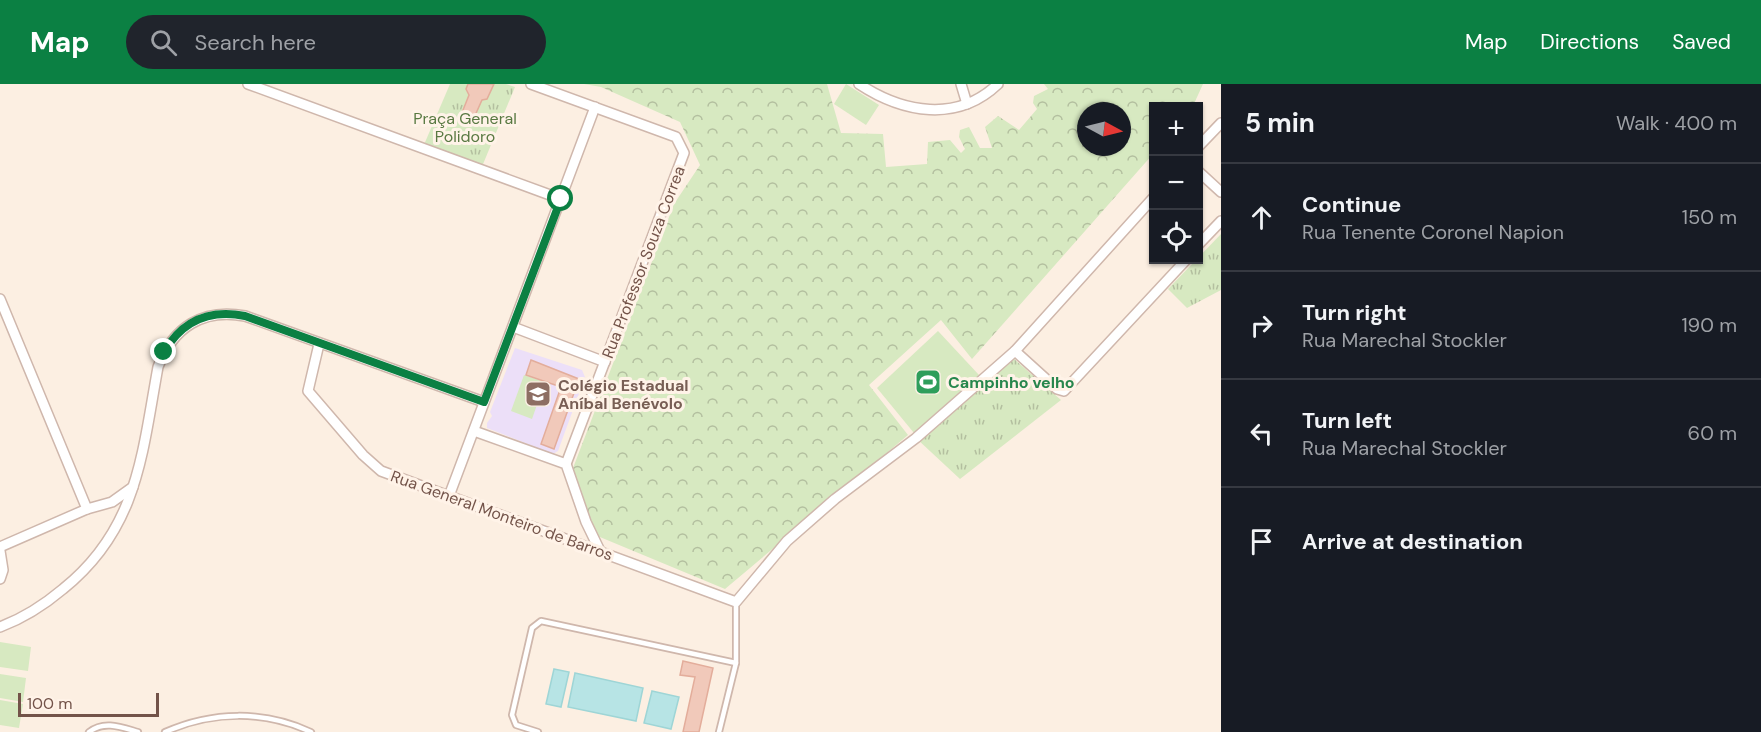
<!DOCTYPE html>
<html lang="en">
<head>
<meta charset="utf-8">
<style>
	:root { --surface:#171b24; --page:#20242c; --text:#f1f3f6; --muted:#9ea1a6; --line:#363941; --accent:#0b8043 }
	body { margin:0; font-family:"DM Sans",sans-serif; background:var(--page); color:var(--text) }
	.controls { position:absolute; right:18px; top:18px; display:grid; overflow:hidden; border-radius:0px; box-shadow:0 2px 4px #0004 }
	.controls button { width:54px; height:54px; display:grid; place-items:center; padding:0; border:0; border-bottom:2px solid var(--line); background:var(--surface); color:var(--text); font:30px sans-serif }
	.compass { position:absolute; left:1077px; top:18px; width:54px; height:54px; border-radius:50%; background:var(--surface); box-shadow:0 2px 4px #0004; rotate:97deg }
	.scale { position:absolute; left:18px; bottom:15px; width:141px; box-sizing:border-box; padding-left:6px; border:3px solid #735349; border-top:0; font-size:16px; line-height:21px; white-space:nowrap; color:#735349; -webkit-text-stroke:4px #fff3e8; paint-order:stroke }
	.stop { position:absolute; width:18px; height:18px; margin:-14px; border:4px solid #0b8043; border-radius:50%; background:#fff }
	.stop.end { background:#0b8043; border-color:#fff; box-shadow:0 2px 6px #0008 }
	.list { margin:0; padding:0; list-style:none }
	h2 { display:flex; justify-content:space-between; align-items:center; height:78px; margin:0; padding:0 24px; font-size:26px }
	h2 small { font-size:20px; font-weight:400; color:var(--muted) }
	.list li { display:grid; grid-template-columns:39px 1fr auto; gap:18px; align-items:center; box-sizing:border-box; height:108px; padding:0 24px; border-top:2px solid var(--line) }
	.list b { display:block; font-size:22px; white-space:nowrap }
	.list p { margin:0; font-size:20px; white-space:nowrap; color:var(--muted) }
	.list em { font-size:20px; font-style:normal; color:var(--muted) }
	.icon { flex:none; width:33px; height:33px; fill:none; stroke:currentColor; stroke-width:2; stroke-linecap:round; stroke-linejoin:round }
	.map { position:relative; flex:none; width:1221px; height:648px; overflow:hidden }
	header { display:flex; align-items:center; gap:36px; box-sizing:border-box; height:84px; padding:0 30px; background:var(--accent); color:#fff }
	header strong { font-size:28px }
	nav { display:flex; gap:33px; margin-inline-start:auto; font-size:21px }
	.search { width:420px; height:54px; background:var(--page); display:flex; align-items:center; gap:15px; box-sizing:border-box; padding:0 21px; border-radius:33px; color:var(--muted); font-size:22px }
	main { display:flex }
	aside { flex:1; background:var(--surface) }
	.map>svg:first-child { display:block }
</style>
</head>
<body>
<header>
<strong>Map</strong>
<div class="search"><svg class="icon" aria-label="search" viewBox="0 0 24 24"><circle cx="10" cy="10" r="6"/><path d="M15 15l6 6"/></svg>Search here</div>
<nav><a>Map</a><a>Directions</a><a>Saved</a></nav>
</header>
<main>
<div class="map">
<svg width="1221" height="648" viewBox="0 0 1221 648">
	<defs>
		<pattern id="grass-tufts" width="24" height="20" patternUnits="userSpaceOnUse" patternTransform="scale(1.5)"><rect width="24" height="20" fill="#d7e9c1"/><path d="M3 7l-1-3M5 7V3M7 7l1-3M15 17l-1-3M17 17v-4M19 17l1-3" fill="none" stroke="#b3bf9f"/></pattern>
		<pattern id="forest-crowns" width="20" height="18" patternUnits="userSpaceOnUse" patternTransform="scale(1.5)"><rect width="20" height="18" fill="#d7e9c1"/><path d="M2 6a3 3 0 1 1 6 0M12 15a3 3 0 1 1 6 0" fill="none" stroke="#b3bf9f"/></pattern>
	</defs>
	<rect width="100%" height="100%" fill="#fcefe2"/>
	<path fill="#ecdff8" d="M515 264 582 286 585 293 558 367 553 370 487 344V339L492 332 490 328Z"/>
	<g fill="url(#grass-tufts)">
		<path d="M450 0H506L515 3 481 85 423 63Z"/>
		<path d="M1221 150V206L1187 224 1168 205Z"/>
		<path d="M1013 274 1061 316 960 395 917 355Z"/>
	</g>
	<path fill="url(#forest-crowns)" fill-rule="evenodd" d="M584 0H827L841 49 883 50 886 83 927 80 928 58 950 56 961 69 965 65 959 53 960 46 969 43 980 64H992L985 43 998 32 1019 46 1037 25 1033 19 1034 12 1048 5 1044 0H1203L1193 22H1154L1153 70 972 275 941 236 869 301 908 351 725 505 595 451 573 384 674 120 700 81 680 38 601 3ZM1086 27H1122V63H1086Z"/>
	<g fill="#d7e9c1">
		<path d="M846 0 879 21 866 41 834 20Z"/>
		<path d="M938 247 979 291 914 349 877 304Z"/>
		<path d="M524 291 545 298 532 335 511 327Z"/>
		<path d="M0 558 31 563 28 587 0 583Z"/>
		<path d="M0 590 26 594 23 618 0 614Z"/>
		<path d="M0 616 23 620 19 644 0 641Z"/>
	</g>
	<g fill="#b7e4e5" stroke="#9ed5d6" stroke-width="1.5">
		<path d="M554 585 569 588 561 623 546 620Z"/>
		<path d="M575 589 643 604 636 637 568 623Z"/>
		<path d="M652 607 679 613 671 645 644 639Z"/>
	</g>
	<g fill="#f1c9ba" stroke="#e3ad9b" stroke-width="1.5">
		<path d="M468 0H494L487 15 482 16 473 36 461 31 469 11 466 5Z"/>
		<path d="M531 276 579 295 554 365 541 360 561 303 526 291Z"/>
		<path d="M683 577 713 584 699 648H683L695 593 680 591Z"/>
	</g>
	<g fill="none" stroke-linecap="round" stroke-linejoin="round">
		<g stroke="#cfb7ac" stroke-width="8">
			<g id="service">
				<path d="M89 648C104 636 121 643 138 648"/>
				<path d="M165 648C212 627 264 626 311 648"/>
				<path d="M538 648 516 641 512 631 532 544 541 537 736 579"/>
				<path d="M719 648 736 579V518"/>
			</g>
		</g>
		<g stroke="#cfb7ac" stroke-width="12">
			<g id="minor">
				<path d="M248 0 561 115"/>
				<path d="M531 0 676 53 684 69 566 380"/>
				<path d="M859 0C903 29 957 39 998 0"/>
				<path d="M961 0 967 20"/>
				<path d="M1198 63 1221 39"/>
				<path d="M1198 87 1221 108"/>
				<path d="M1198 161 1221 137"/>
				<path d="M0 215 87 425"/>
				<path d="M513 243 605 278"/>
				<path d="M319 260 308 307 363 371 381 387 736 518 787 457 835 415 916 354 1015 267 1154 113"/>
				<path d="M1015 267 1057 305 1064 307 1186 176"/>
				<path d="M474 347 566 380 586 438 600 467"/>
				<path d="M449 412 595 23"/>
				<path d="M0 463 87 425 112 418 133 403"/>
				<path d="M0 467 3 486 0 495"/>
				<path d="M0 543C24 534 44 521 63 505 138 445 142 370 158 283 173 243 203 224 245 232L484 318"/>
			</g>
		</g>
		<use href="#service" stroke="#fff" stroke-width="4.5"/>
		<use href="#minor" stroke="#fff" stroke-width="9"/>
	</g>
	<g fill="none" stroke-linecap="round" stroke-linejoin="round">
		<path stroke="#0b8043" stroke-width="8" d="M164 268C182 237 209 225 245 232L484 318 561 115"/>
	</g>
	<defs>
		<g id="stadium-square" transform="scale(1.35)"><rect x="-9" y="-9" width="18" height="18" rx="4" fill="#2e9e5b" stroke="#fff3e8"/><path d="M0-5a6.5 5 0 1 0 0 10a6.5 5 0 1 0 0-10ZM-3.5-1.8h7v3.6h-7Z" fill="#fff"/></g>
		<g id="school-square" transform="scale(1.35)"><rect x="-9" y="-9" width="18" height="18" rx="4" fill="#8d6e63" stroke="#fff3e8"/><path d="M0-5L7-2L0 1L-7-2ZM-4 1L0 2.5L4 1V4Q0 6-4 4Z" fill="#fff"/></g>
	</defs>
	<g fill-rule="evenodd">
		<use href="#stadium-square" x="928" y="298"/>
		<use href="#school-square" x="538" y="310"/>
	</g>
	<g text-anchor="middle" stroke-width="6" stroke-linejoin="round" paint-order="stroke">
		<g font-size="16" fill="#597942" stroke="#fff3e8">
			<text x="465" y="40">Praça General<tspan x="465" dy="18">Polidoro</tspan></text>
		</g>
		<g font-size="16" fill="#735349" stroke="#fff3e8">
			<text transform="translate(643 178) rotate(-69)" y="6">Rua Professor Souza Correa</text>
			<text transform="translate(502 431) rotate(20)" y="6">Rua General Monteiro de Barros</text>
		</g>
		<g font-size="16" font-weight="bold" fill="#27864d" stroke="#fff3e8" text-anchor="start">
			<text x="948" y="304">Campinho velho</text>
		</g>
		<g font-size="16" font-weight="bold" fill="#785e54" stroke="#fff3e8" text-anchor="start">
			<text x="558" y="307">Colégio Estadual<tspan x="558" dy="18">Aníbal Benévolo</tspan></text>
		</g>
	</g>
</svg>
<div class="controls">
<button>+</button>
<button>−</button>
<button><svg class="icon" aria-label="locate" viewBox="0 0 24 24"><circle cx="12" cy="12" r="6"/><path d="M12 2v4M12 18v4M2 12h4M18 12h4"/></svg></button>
</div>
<svg class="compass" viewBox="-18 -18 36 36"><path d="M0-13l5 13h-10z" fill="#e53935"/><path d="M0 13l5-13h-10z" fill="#9ea1a6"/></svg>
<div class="scale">100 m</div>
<div class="stop" style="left:561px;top:115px"></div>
<div class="stop end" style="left:164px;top:268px"></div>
</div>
<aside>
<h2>5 min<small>Walk · 400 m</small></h2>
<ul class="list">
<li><svg class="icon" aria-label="ahead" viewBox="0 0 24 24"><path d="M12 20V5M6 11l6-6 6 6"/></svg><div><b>Continue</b><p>Rua Tenente Coronel Napion</p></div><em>150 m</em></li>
<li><svg class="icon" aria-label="right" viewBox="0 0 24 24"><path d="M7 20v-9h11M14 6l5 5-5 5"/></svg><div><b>Turn right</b><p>Rua Marechal Stockler</p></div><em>190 m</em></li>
<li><svg class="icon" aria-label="left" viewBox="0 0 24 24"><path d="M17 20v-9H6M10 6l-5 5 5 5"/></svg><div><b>Turn left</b><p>Rua Marechal Stockler</p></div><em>60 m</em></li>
<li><svg class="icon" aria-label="arrive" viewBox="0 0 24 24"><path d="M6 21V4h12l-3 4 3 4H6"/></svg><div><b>Arrive at destination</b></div></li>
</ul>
</aside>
</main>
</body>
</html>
